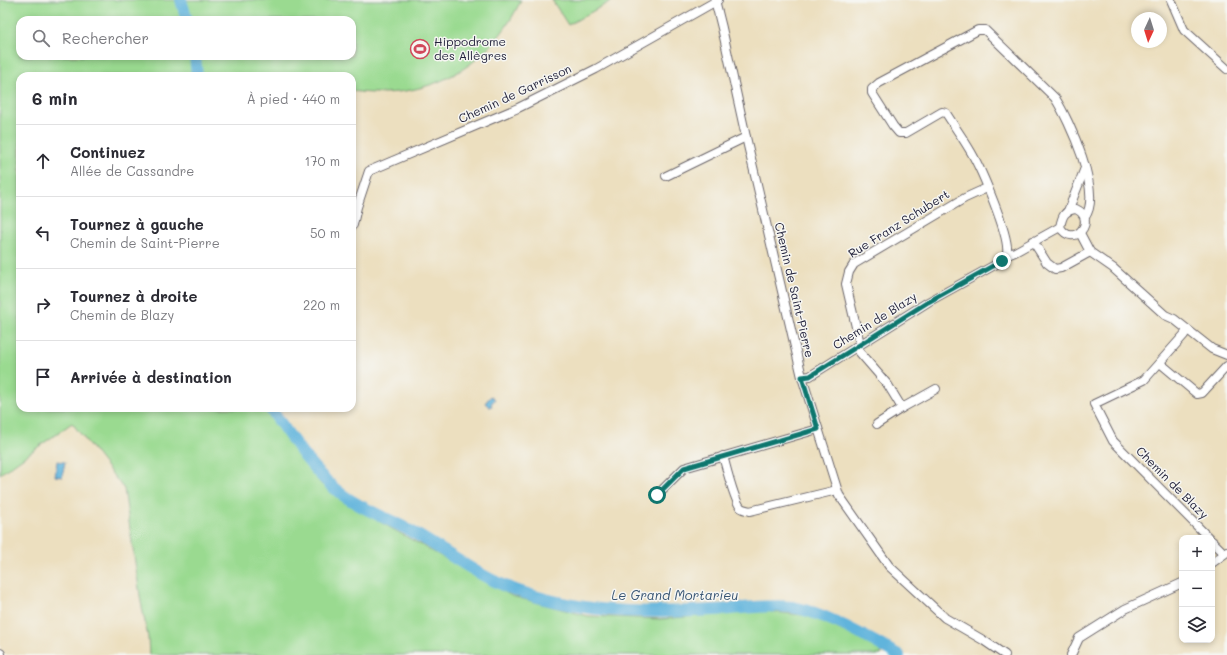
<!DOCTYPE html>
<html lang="fr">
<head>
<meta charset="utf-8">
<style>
	:root { --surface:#fff; --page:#f2f2f3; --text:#2b2b33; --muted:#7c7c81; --line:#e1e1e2 }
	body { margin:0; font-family:Mali,sans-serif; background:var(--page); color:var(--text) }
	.controls { position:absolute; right:12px; bottom:12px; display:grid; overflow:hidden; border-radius:8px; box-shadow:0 2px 6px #0003 }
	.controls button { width:36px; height:36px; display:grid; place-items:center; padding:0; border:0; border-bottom:1px solid var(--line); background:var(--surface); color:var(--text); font:20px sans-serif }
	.compass { position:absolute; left:1131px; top:12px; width:36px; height:36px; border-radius:50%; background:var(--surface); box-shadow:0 2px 6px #0003; rotate:184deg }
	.stop { position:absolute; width:12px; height:12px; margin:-9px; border:3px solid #0f766e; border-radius:50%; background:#fff }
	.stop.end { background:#0f766e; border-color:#fff; box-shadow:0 1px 4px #0008 }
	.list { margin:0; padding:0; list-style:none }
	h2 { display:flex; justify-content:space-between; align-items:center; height:52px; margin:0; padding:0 16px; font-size:17px }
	h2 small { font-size:13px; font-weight:400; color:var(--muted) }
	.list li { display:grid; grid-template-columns:26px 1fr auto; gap:12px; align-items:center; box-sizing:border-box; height:72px; padding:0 16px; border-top:1px solid var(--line) }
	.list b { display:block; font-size:15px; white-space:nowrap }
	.list p { margin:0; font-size:13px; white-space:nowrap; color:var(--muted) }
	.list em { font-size:13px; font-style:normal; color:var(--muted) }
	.icon { flex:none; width:22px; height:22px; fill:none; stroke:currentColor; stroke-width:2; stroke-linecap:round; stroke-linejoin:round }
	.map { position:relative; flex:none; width:1227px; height:655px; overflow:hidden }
	.search { position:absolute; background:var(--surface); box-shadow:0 2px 6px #0003; left:16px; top:16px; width:340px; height:44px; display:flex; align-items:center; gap:10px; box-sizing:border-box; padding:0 14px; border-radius:12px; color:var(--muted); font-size:15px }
	.panel { position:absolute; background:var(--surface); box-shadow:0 2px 6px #0003; left:16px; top:72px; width:340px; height:340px; border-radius:12px }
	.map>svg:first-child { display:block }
</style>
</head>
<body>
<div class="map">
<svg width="1227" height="655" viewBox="0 0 1227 655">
	<rect width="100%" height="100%" fill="#f6f6f2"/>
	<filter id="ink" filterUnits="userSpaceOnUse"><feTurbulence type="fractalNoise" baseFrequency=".025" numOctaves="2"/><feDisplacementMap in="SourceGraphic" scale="8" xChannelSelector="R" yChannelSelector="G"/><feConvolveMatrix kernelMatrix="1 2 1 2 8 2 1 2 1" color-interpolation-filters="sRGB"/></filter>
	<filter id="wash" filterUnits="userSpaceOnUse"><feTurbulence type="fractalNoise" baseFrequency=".012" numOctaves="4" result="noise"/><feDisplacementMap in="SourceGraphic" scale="16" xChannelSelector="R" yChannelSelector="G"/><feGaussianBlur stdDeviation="0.9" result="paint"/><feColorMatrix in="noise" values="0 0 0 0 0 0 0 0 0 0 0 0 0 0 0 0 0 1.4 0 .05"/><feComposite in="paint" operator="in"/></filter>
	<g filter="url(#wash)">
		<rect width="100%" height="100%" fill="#ecdfbf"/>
		<g fill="#9ada90" stroke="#5e7e66" fill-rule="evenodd">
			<path d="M0 0H521C490 68 426 102 352 91V76H20V408H264L321 484 375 519 512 596 588 616 660 619 764 611 812 616 882 650 881 655H149L148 637 141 602 124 489 72 423 0 474ZM20 20H352V56H20Z"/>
			<path d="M552 0H613L568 25Z"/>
		</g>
		<g fill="#60b4dc" stroke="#416b8c">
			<path d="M491 396 495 399 491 404 492 406 489 407 485 403Z"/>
			<path d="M57 461 65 462 62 477 55 476Z"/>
		</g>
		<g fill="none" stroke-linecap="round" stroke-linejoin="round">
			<g stroke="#60b4dc" stroke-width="12">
				<path d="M181 0 187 20"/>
				<path d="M195 56 197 76"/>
				<path d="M270 408C290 436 308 465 334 488 353 505 383 516 405 528 436 544 463 566 494 581 522 595 568 606 600 609 638 613 676 612 714 610 738 609 769 604 792 607 827 613 867 638 899 655"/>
			</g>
		</g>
	</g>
	<g filter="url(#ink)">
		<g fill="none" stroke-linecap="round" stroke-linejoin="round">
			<g stroke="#696469" stroke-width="10">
				<g id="minor">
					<path d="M715 0 722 28 746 137 802 377 839 495 889 566 945 618 983 640 1005 655"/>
					<path d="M1171 0 1184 30 1227 69"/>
					<path d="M666 176 746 137"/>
					<path d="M1076 209C1098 219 1074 250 1060 227 1062 217 1064 210 1076 209Z"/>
					<path d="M1068 211 1085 168"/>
					<path d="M353 225 357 207 369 171 518 108 596 69 718 0"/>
					<path d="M1080 233 1090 252 1113 268 1165 315 1174 319 1212 349 1227 355"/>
					<path d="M1033 241 1047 263 1055 269 1061 268 1090 252"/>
					<path d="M1007 255 1015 252 1060 227"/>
					<path d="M1187 330 1184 335 1144 380 1094 404 1113 441 1209 538"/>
					<path d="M860 344 846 284 849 272 854 264 965 198 987 188"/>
					<path d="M855 347 888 385 902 408 936 389"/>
					<path d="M1160 363 1197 394 1202 393 1227 366"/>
					<path d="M802 377 810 376 928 302 1002 261C1004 259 1006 256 1007 253 1010 236 981 169 971 152 963 138 954 126 946 113L942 112 906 133H899L893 126 872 93V89L879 83 978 30H985L1055 98C1069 120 1103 193 1085 217"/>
					<path d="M877 424 902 408"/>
					<path d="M723 456C726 466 734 501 741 508 744 510 747 510 750 511L837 490"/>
					<path d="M657 495 684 468 818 429"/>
					<path d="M1212 541 1224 553"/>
					<path d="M1212 563 1227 552"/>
					<path d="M1071 655 1079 638 1125 609 1182 583"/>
				</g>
			</g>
			<g stroke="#696469" stroke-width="12">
				<path id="tertiary" d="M0 654V655"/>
			</g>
			<use href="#minor" stroke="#fff" stroke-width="8"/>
			<use href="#tertiary" stroke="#fff" stroke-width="10"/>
		</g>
	</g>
	<g fill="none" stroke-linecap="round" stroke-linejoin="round" filter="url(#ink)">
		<path stroke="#0f766e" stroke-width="5" d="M657 495 684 468 818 429 802 377 810 376 928 302 1002 261"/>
	</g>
	<defs>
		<g id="stadium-ring" transform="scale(1)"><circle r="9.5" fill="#f6f6f2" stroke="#d1495b" stroke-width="1.5"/><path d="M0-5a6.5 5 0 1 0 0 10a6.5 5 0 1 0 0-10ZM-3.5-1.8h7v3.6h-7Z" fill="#d1495b"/></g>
	</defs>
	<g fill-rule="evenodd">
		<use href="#stadium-ring" x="420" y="49"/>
	</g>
	<g text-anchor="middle" stroke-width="3" stroke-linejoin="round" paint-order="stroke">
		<g font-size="12" fill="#22223b" stroke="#f6f6f2" text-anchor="start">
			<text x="434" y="46">Hippodrome<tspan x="434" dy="14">des Allègres</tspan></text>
		</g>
		<g font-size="12" fill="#22223b" stroke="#f6f6f2">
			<text transform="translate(515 94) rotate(-25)" y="4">Chemin de Garrisson</text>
			<text transform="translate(899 224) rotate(-32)" y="4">Rue Franz Schubert</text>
			<text transform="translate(794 290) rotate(77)" y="4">Chemin de Saint-Pierre</text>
			<text transform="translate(875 321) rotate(-32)" y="4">Chemin de Blazy</text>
			<text transform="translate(1172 483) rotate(45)" y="4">Chemin de Blazy</text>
		</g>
		<g font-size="13" font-style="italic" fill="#385573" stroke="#f6f6f2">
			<text x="675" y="600">Le Grand Mortarieu</text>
		</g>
	</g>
</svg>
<div class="controls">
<button>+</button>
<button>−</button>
<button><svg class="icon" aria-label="layers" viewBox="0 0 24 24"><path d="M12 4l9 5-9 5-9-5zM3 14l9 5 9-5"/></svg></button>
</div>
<svg class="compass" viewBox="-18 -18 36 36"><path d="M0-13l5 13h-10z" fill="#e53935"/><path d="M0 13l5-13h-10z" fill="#7c7c81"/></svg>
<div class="stop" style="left:657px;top:495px"></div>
<div class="stop end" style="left:1002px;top:261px"></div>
<div class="search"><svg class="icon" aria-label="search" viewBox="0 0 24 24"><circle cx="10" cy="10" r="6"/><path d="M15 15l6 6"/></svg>Rechercher</div>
<section class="panel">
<h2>6 min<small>À pied · 440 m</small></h2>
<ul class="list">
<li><svg class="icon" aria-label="ahead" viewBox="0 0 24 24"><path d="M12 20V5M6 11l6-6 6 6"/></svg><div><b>Continuez</b><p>Allée de Cassandre</p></div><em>170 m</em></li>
<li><svg class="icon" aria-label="left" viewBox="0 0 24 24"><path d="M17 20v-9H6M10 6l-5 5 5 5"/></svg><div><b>Tournez à gauche</b><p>Chemin de Saint-Pierre</p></div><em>50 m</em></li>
<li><svg class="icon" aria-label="right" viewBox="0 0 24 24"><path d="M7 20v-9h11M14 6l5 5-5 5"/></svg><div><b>Tournez à droite</b><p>Chemin de Blazy</p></div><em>220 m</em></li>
<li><svg class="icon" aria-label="arrive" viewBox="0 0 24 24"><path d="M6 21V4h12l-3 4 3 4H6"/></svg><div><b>Arrivée à destination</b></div></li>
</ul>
</section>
</div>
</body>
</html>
